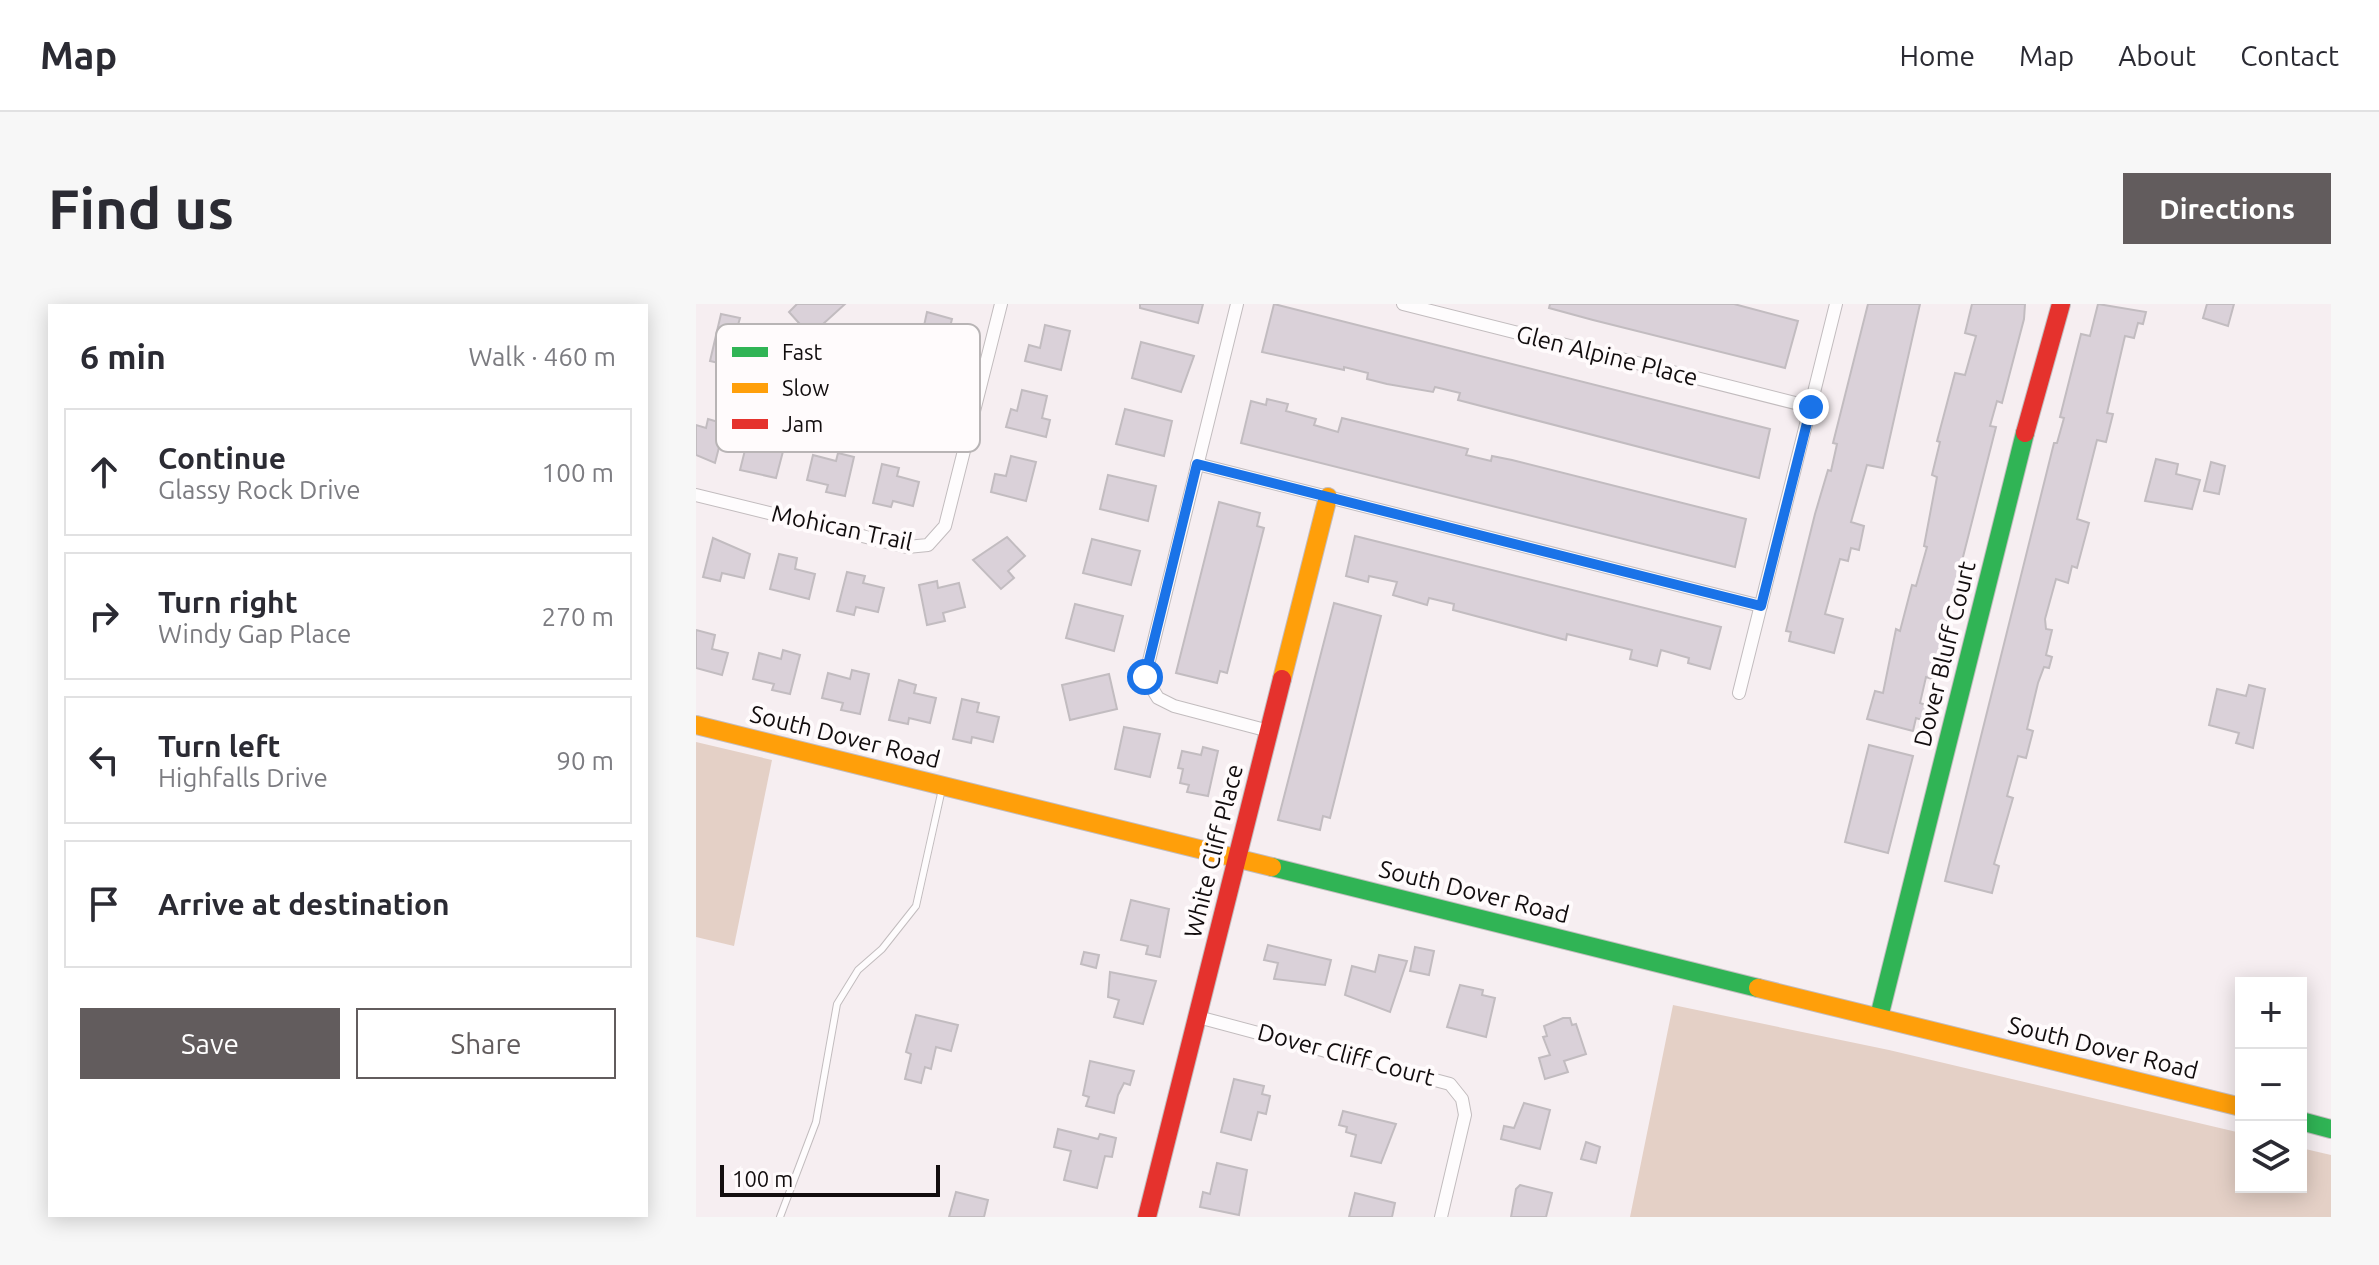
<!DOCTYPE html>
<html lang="en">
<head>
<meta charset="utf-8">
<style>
	:root { --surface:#fff; --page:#f7f7f7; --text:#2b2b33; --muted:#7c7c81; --line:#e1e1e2; --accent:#625c5d }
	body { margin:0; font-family:Ubuntu,sans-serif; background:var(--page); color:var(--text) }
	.controls { position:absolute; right:24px; bottom:24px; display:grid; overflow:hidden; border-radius:0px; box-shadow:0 4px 20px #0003 }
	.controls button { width:72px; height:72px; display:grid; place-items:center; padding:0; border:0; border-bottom:2px solid var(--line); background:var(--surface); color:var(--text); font:40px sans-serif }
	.scale { position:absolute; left:24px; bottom:20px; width:220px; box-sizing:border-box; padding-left:8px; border:4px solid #120d0e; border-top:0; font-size:22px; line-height:28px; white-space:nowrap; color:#120d0e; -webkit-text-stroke:6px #fffbfc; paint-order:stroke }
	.stop { position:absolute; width:24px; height:24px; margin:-18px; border:6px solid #1a73e8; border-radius:50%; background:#fff }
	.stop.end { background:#1a73e8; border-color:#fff; box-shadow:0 2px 8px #0008 }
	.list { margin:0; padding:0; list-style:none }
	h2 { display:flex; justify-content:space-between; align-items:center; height:104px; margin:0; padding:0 32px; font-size:34px }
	h2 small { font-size:26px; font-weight:400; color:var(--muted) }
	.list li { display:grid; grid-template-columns:52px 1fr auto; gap:24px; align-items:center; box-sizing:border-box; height:128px; margin:0 16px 16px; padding:0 16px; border:2px solid var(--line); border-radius:0px }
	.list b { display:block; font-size:30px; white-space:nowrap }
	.list p { margin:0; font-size:26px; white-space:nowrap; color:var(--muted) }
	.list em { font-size:26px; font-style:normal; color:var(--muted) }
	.actions { display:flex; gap:16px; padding:24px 32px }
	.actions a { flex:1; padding:18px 0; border:2px solid var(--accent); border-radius:0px; text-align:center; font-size:28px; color:var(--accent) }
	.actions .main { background:var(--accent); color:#fff }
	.icon { flex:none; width:44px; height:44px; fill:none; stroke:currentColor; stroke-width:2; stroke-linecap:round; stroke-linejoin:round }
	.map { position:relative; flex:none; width:1635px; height:913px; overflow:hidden; border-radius:0px }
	header { display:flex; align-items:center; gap:48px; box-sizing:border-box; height:112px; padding:0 40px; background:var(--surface); border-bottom:2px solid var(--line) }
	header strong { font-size:38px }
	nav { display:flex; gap:44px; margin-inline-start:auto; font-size:28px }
	.intro { display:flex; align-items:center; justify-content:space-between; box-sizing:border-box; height:192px; padding:0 48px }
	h1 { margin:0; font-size:56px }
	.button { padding:20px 36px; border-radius:0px; background:var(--accent); color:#fff; font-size:28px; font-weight:700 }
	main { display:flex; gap:48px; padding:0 48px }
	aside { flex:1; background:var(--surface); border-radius:0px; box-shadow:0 4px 20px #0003 }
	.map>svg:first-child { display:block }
</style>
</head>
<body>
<header>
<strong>Map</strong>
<nav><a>Home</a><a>Map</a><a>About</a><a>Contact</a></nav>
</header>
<div class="intro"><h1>Find us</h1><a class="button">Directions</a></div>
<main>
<aside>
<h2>6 min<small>Walk · 460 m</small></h2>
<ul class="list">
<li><svg class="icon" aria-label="ahead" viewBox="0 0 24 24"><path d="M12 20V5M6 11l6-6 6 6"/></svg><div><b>Continue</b><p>Glassy Rock Drive</p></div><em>100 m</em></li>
<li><svg class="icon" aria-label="right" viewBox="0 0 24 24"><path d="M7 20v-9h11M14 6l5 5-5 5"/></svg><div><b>Turn right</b><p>Windy Gap Place</p></div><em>270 m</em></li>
<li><svg class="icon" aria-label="left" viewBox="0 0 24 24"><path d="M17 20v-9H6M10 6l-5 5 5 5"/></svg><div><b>Turn left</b><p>Highfalls Drive</p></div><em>90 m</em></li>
<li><svg class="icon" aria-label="arrive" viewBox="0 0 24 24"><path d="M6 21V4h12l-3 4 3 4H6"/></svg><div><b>Arrive at destination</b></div></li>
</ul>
<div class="actions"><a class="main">Save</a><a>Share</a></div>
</aside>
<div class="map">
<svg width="1635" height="913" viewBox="0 0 1635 913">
	<rect width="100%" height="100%" fill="#f6eef1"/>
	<g fill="#e4d0c6">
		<path d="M0 438 76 456 38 642 0 633Z"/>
		<path d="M977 701 1193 746 1545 829V883H1605V844L1635 851V913H934Z"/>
	</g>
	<g fill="#dad1d9" stroke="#c2bcc0" stroke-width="2">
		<path d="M101 0H149L127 20 133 27 120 38 93 8Z"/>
		<path d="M444 0H507L502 19 444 4Z"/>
		<path d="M578 0 1074 125 1063 174 762 96 764 89 739 83 737 88 691 80 671 75 672 69 648 63V66L566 48Z"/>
		<path d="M854 0H1038L1102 17 1089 64 897 16 853 4Z"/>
		<path d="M1172 0H1224L1187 164 1171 161 1155 218 1168 222 1163 246 1155 244 1152 257 1144 255 1129 310 1147 315 1138 349 1093 337 1095 328 1090 327 1119 210 1132 166 1135 167 1141 140 1137 139Z"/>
		<path d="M1276 0H1329L1328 15 1306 99 1301 97 1294 122 1300 123 1236 375 1230 373 1224 399 1230 401 1226 416 1220 414 1217 427 1171 415 1179 387 1187 389 1200 325 1204 327 1216 281 1220 282 1231 243 1228 242 1241 173 1236 171 1244 138 1241 137 1259 69 1269 71 1280 32 1269 29Z"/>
		<path d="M1402 0 1450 8 1447 20 1442 19 1438 34 1429 32 1411 109 1417 110 1410 138 1401 136 1381 215 1393 219 1381 264 1376 262 1372 279 1360 275 1349 315 1350 325 1356 326 1350 351 1356 353 1353 364 1348 363 1342 379 1331 425 1337 427 1330 454 1322 452 1311 492 1317 494 1298 560 1303 562 1296 589 1249 577 1358 139H1361L1368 114 1364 113 1385 30 1394 32Z"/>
		<path d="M1511 0H1538L1532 22 1507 14Z"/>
		<path d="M231 8 256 15 251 35 257 37 252 55 213 45 217 29 226 31Z"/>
		<path d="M25 10 44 14 42 21 63 26 57 50 35 45 31 61 14 57Z"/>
		<path d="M349 21 374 27 365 66 329 57 333 41 344 44Z"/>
		<path d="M445 38 498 52 485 88 436 74Z"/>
		<path d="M326 86 351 92 346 114 354 116 350 133 310 123 315 105 321 107Z"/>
		<path d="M571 95 592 100 590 107 620 115 618 121 642 128 646 114 772 145 770 151 795 157 796 152 816 156 1050 215 1039 263 545 139 555 97 570 101Z"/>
		<path d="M429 105 476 117 468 152 420 140Z"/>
		<path d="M12 115 29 120 19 159 0 151V121L10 124Z"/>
		<path d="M68 130 90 136 80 174 44 166 50 142 64 144Z"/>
		<path d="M142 149 158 153 149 192 130 188 132 181 111 176 117 151 140 157Z"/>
		<path d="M315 152 340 158 330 197 295 188 299 170 310 172Z"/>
		<path d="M1460 155 1482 160 1480 170 1504 176 1496 205 1449 197Z"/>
		<path d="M1515 158 1529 162 1523 190 1508 187Z"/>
		<path d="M186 160 203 164 201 172 223 178 217 202 197 197 195 203 177 199Z"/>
		<path d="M412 171 460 182 452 217 404 205Z"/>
		<path d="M523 198 564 209 561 222 568 224 531 369 524 367 521 379 480 369Z"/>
		<path d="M659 232 1025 323 1014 365 992 359 993 354 965 346 961 362 934 355 936 346 871 330 870 336 757 306 758 300 733 294 731 301 697 291 701 278 673 272 672 278 650 272Z"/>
		<path d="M311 233 329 252 312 267 318 274 305 285 277 256Z"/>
		<path d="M17 234 54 250 48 274 26 269 24 277 7 273Z"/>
		<path d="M396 235 444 247 435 281 387 269Z"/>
		<path d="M83 250 101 254 99 265 119 270 113 295 74 285Z"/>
		<path d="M151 268 169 272 167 279 188 284 182 308 160 303 158 311 141 307Z"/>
		<path d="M241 277 242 284 263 279 269 303 247 309 249 317 231 321 223 281Z"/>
		<path d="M638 299 685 312 634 514 627 512 624 526 582 516Z"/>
		<path d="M379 300 427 312 418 347 370 334Z"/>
		<path d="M0 326 19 331 16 345 32 349 26 371 0 364Z"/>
		<path d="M87 346 104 351 94 390 76 386 78 380 57 375 63 349 85 355Z"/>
		<path d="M156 366 173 370 164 410 145 406 147 399 126 394 132 369 154 375Z"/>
		<path d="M413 370 421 405 374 416 366 381Z"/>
		<path d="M203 376 220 381 218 389 240 394 234 419 213 414 212 420 193 416Z"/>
		<path d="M1553 381 1569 385 1557 444 1540 439 1543 429 1513 421 1521 385 1550 392Z"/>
		<path d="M266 395 283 399 281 408 303 413 297 438 276 433 275 439 257 435Z"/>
		<path d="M428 423 464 430 454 473 419 465Z"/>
		<path d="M1173 441 1217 452 1192 549 1149 538Z"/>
		<path d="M507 443 522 447 512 492 491 488 493 481 484 479 487 465 482 464 486 447 505 451Z"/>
		<path d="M435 596 473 605 464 653 450 650 452 642 425 636Z"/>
		<path d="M572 641 635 656 629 681 578 675 582 659 568 656Z"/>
		<path d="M719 643 738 647 733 671 714 667Z"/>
		<path d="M388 648 403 651 400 664 385 660Z"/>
		<path d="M683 651 711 657 694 708 649 691 656 662 679 668Z"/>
		<path d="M414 668 460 677 447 720 418 713 423 696 412 693Z"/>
		<path d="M764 681 787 686 786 691 799 694 790 733 751 723Z"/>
		<path d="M220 711 262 721 255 747 240 743 235 765 229 763 225 779 209 775 215 750 210 748Z"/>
		<path d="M867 714H874L876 721 880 720 890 750 868 757 872 768 849 775 843 754 854 751 847 733 851 732 848 722Z"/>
		<path d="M394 757 438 767 434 781 428 779 422 791 418 809 390 802 393 793 387 791Z"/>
		<path d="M538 775 568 782 566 790 574 792 570 810 562 808 555 836 525 828Z"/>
		<path d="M828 799 854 806 844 845 805 835 808 822 818 824Z"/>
		<path d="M647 807 700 820 685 859 655 852 660 831 650 828 651 823 643 821Z"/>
		<path d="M362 825 402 835 404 830 420 834 416 853 409 852 401 884 368 876 375 847 358 843Z"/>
		<path d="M890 838 904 843 900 859 885 855Z"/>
		<path d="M521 859 551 866 543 911 504 903 507 888 514 890Z"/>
		<path d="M824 881 856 889 850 913H815L820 885Z"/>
		<path d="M260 888 292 896 288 913H253Z"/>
		<path d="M659 889 699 899 696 913H653Z"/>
	</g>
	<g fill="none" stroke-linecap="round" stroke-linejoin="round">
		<g stroke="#c2bcbe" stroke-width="8">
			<path id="lane" d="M84 913 120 818 141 700 162 666 186 645 220 602 246 485"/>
		</g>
		<g stroke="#c2bcbe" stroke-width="14">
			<g id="street">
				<path d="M541 0 449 373 462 394 478 402 573 427"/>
				<path d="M707 0 1115 103"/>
				<path d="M501 160 1065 302"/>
				<path d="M0 191 211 243 232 241 249 222 305 0"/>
				<path d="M1043 389 1140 0"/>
				<path d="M502 713 754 780 766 795 769 811 745 913"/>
			</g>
		</g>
		<g stroke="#c2bcbe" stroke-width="20">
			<g id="fast">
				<path d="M576 563 1062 684"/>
				<path d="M1183 713 1329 129"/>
				<path d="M1605 817 1635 825"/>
			</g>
		</g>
		<g stroke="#c2bcbe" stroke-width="20">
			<g id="slow">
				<path d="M586 375 632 193"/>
				<path d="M0 421 576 563"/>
				<path d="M1062 684 1545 803"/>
			</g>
		</g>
		<g stroke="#c2bcbe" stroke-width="20">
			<g id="jam">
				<path d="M1329 129 1365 0"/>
				<path d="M451 913 586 375"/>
			</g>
		</g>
		<use href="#lane" stroke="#fefcfd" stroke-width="6"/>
		<use href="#street" stroke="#fefcfd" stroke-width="12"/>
		<use href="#fast" stroke="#30b455" stroke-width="18"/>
		<use href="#slow" stroke="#ff9f0a" stroke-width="18"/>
		<use href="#jam" stroke="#e5322d" stroke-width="18"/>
	</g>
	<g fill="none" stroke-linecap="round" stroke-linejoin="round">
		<path stroke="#1a73e8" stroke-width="10" d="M449 373 501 160 1065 302 1115 103"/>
	</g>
	<g text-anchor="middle" stroke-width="8" stroke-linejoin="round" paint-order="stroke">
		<g font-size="24" fill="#120d0e" stroke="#fffbfc">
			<text transform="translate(911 52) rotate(14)" y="8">Glen Alpine Place</text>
			<text transform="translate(146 224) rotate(12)" y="8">Mohican Trail</text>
			<text transform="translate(1249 350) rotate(-76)" y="8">Dover Bluff Court</text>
			<text transform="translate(149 433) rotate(14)" y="8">South Dover Road</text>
			<text transform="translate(518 547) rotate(-76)" y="8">White Cliff Place</text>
			<text transform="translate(778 588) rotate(14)" y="8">South Dover Road</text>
			<text transform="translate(1407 744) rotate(14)" y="8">South Dover Road</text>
			<text transform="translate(650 751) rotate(15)" y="8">Dover Cliff Court</text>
		</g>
	</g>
	<rect x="20" y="20" width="264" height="128" rx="12" fill="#fffbfc" stroke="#b8b4b5" stroke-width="2"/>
	<rect x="36" y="43" width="36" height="10" fill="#30b455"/>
	<rect x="36" y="79" width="36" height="10" fill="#ff9f0a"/>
	<rect x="36" y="115" width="36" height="10" fill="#e5322d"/>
	<g font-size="22" fill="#120d0e">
		<text x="86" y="56">Fast</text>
		<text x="86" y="92">Slow</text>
		<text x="86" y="128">Jam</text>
	</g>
</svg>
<div class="controls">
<button>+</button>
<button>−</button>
<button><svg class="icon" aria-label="layers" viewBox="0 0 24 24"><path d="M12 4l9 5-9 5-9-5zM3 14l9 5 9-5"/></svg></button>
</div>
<div class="scale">100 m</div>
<div class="stop" style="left:449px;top:373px"></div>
<div class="stop end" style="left:1115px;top:103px"></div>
</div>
</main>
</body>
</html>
